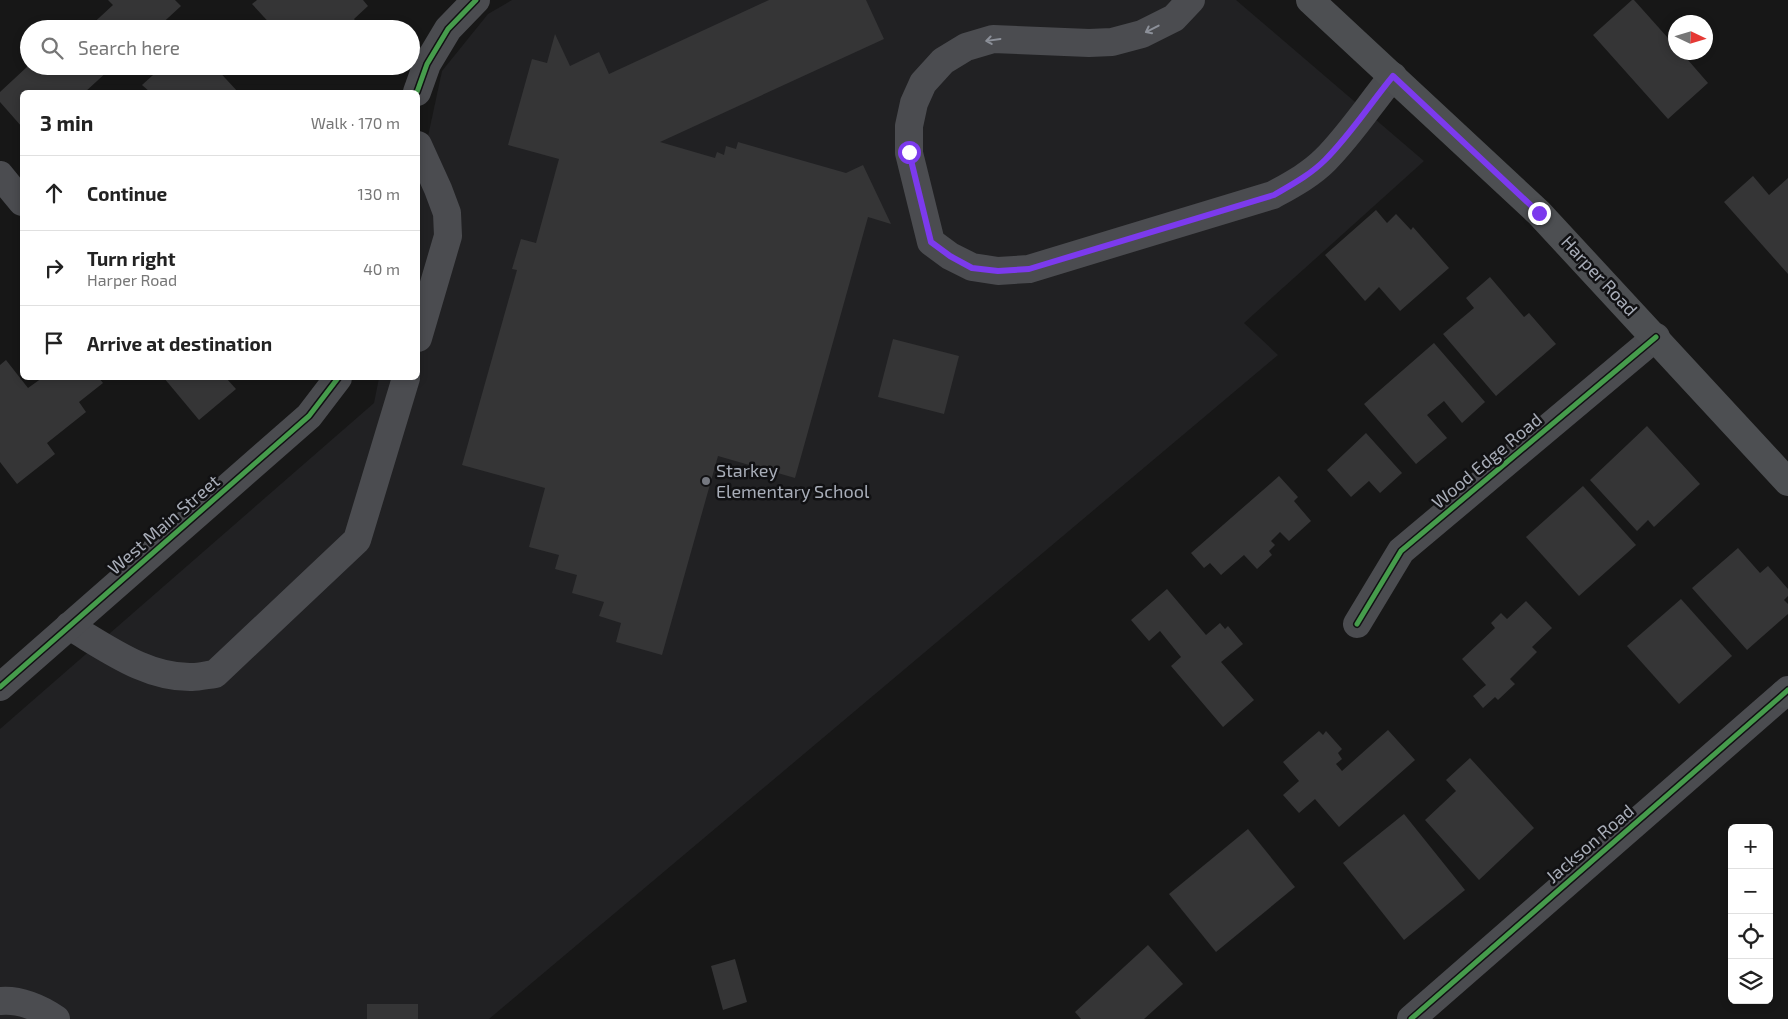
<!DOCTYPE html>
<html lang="en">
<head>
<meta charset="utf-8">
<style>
	:root { --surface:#fff; --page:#f2f2f2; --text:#222; --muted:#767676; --line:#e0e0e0 }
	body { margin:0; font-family:"Exo 2",sans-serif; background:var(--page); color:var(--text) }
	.controls { position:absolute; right:15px; bottom:15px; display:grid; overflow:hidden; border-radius:8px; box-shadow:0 2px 8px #0003 }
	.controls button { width:45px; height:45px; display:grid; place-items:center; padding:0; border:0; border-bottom:1px solid var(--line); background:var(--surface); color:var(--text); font:25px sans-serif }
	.compass { position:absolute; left:1668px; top:15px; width:45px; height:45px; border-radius:50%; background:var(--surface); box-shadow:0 2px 8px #0003; rotate:94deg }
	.stop { position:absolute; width:15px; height:15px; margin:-11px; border:4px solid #7c3aed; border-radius:50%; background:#fff }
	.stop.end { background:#7c3aed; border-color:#fff; box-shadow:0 1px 5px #0008 }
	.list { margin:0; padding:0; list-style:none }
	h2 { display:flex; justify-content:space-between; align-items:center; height:65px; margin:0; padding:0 20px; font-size:21px }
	h2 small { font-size:16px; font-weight:400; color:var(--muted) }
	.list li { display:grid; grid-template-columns:32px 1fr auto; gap:15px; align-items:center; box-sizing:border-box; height:75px; padding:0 20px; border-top:1px solid var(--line) }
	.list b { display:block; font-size:19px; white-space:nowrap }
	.list p { margin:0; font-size:16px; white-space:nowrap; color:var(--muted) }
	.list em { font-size:16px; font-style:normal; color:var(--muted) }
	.icon { flex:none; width:28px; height:28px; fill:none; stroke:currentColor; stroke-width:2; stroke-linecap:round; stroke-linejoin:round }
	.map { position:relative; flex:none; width:1788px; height:1019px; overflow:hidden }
	.search { position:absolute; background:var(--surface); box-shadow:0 2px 8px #0003; left:20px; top:20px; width:400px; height:55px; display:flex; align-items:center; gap:12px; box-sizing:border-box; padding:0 18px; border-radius:28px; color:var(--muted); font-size:19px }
	.panel { position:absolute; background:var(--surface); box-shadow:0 2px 8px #0003; left:20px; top:90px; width:400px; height:290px; border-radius:8px }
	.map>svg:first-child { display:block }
</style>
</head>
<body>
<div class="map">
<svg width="1788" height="1019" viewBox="0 0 1788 1019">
	<rect width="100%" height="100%" fill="#171717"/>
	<path fill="#212123" d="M512 0H1236L1424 161 1244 323 1278 355 489 1019H0V729L374 403 379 378H418V183L442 71 488 14Z"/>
	<g fill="#353536">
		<path d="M108 0H175L181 6 156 29H87L113 5Z"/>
		<path d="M257 0H363L368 6 354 19 362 29H275L252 4Z"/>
		<path d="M769 0H866L884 39 660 142 715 158 717 152 724 155 726 146 736 149 738 142 846 173 863 165 891 224 868 217 795 478 718 456 662 655 616 642 621 623 599 616 604 602 572 593 577 575 555 569 559 555 529 547 545 488 462 465 517 270 512 269 521 239 536 243 559 159 508 145 532 59 547 63 555 34 570 66 599 52 609 74Z"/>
		<path d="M1632 0H1634L1676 47V52H1681L1708 83 1668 119 1593 35Z"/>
		<path d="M65 21 72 29H57Z"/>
		<path d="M28 66H106L109 70 85 92H22V127L0 102V92Z"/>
		<path d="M163 66H214L238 92H150L142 85Z"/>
		<path d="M1753 176 1769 195 1788 178V274L1724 202Z"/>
		<path d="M1376 210 1387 223 1396 214 1411 230 1413 227 1449 268 1400 311 1379 287 1365 301 1325 255Z"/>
		<path d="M1490 277 1524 317 1529 313 1556 344 1496 396 1443 334 1474 308 1466 298Z"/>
		<path d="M893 339 959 356 944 414 878 397Z"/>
		<path d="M1434 343 1485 402 1462 423 1444 401 1427 415 1447 438 1416 464 1364 404Z"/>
		<path d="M6 360 28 388 42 378H99L103 383 79 402 86 412 47 443 55 454 17 484 0 462V365Z"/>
		<path d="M164 378H226L236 389 199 420Z"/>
		<path d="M1647 426 1700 484 1654 527 1648 520 1637 531 1590 480Z"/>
		<path d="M1366 433 1402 473 1380 493 1369 481 1351 497 1327 470Z"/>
		<path d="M1279 476 1298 497 1294 501 1311 521 1289 541 1280 532 1271 541 1275 545 1269 551 1272 555 1257 569 1244 555 1221 575 1210 563 1204 568 1191 553Z"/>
		<path d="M1583 486 1636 545 1579 596 1526 537Z"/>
		<path d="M1738 548 1760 573 1768 566 1788 589V596L1784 600 1788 604V614L1747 650 1692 588Z"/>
		<path d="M1167 589 1206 635 1220 623 1225 629 1228 626 1243 644 1221 662 1254 700 1223 727 1171 666 1181 657 1160 631 1149 641 1131 620Z"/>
		<path d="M1681 599 1732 656 1679 704 1627 646Z"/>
		<path d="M1526 601 1552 628 1532 647 1537 652 1510 679 1515 684 1498 700 1495 697 1483 708 1473 696 1486 685 1462 659 1495 628 1491 623 1501 613 1507 619Z"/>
		<path d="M1388 730 1415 760 1339 827 1315 799 1299 813 1283 795 1299 781 1283 762 1319 731 1323 735 1326 731 1342 749 1338 753 1342 759 1336 764 1342 771Z"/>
		<path d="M1470 758 1534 828 1479 880 1425 820 1456 791 1446 780Z"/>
		<path d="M1404 814 1465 890 1404 940 1343 863Z"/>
		<path d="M1248 829 1295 887 1216 952 1169 894Z"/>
		<path d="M1148 945 1183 984 1144 1019H1081L1075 1012Z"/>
		<path d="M735 959 747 1002 723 1010 711 966Z"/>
		<rect x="367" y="1004" width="51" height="15"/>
	</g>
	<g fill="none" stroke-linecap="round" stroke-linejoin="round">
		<g stroke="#4b4c50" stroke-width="28">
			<path d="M1191 0 1174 18 1142 34 1112 42 1089 43 993 39 966 47 943 61 923 83 914 103 909 126V153L931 242 950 256 972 267 998 271 1029 269 1273 195C1291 185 1310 175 1325 160 1350 135 1370 104 1393 76"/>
			<path d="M417 92 427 64 448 29 476 0"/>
			<path d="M418 145 438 189 447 213 448 236 418 338"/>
			<path d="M0 175 22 202"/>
			<path d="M1357 624 1401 551 1656 337"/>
			<path d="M69 626C107 648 146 678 192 677 199 677 207 675 215 674L357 540 406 378"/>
			<path d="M0 687 309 416 338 378"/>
			<path d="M0 1001C19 999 40 1008 56 1019"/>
			<path d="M1411 1019 1788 690"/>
		</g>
		<g stroke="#4d4f52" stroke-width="28">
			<path d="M1310 0 1539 213 1788 482"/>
			<path d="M1784 694 1788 693"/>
		</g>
		<g stroke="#111113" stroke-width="8">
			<g id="cycleway">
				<path d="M417 92 427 64 448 29 476 0"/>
				<path d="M1357 624 1401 551 1656 337"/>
				<path d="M0 687 309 416 338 378"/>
				<path d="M1411 1019 1788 690"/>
			</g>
		</g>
		<use href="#cycleway" stroke="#469c4c" stroke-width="5"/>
	</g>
	<defs><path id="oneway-shaft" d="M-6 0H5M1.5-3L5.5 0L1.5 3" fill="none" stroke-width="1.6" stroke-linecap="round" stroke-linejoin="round" transform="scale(1.25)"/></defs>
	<g stroke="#8c9099">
		<use href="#oneway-shaft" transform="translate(1152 29) rotate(153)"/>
		<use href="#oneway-shaft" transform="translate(993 40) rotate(172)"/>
	</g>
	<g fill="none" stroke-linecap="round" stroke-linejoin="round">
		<path stroke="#7c3aed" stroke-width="6" d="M909 152 931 242 950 256 972 268 998 271 1029 269 1274 195C1291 185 1310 175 1325 160 1350 135 1370 104 1393 76L1539 213"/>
	</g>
	<circle fill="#757880" stroke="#111113" stroke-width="2" cx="706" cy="481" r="5"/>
	<g text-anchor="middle" stroke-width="5" stroke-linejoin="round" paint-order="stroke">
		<g font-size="18" fill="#a8adb8" stroke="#111113">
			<text transform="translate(1599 276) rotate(47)" y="6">Harper Road</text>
			<text transform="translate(1487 461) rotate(-40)" y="6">Wood Edge Road</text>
			<text transform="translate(164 525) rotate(-41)" y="6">West Main Street</text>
			<text transform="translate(1590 844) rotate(-41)" y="6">Jackson Road</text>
		</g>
		<g font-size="18" fill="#a8adb8" stroke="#111113" text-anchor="start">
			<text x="716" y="477">Starkey<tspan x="716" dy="21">Elementary School</tspan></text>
		</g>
	</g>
</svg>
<div class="controls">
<button>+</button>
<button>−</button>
<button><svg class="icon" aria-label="locate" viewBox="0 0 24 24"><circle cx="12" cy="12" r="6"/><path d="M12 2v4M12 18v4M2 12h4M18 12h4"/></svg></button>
<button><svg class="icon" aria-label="layers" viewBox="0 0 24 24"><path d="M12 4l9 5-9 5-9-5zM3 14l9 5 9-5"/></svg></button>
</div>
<svg class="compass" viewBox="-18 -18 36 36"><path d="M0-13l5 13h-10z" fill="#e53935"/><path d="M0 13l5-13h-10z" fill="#767676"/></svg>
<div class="stop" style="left:909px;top:152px"></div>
<div class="stop end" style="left:1539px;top:213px"></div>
<div class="search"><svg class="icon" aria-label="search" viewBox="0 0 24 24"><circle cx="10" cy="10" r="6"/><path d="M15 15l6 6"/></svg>Search here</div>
<section class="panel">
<h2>3 min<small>Walk · 170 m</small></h2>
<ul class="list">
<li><svg class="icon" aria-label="ahead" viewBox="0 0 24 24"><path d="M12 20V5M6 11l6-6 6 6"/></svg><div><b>Continue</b></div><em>130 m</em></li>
<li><svg class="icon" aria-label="right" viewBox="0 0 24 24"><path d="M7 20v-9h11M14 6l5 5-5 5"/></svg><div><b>Turn right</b><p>Harper Road</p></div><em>40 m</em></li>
<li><svg class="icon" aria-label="arrive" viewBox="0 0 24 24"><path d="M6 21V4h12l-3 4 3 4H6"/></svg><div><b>Arrive at destination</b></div></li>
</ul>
</section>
</div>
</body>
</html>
